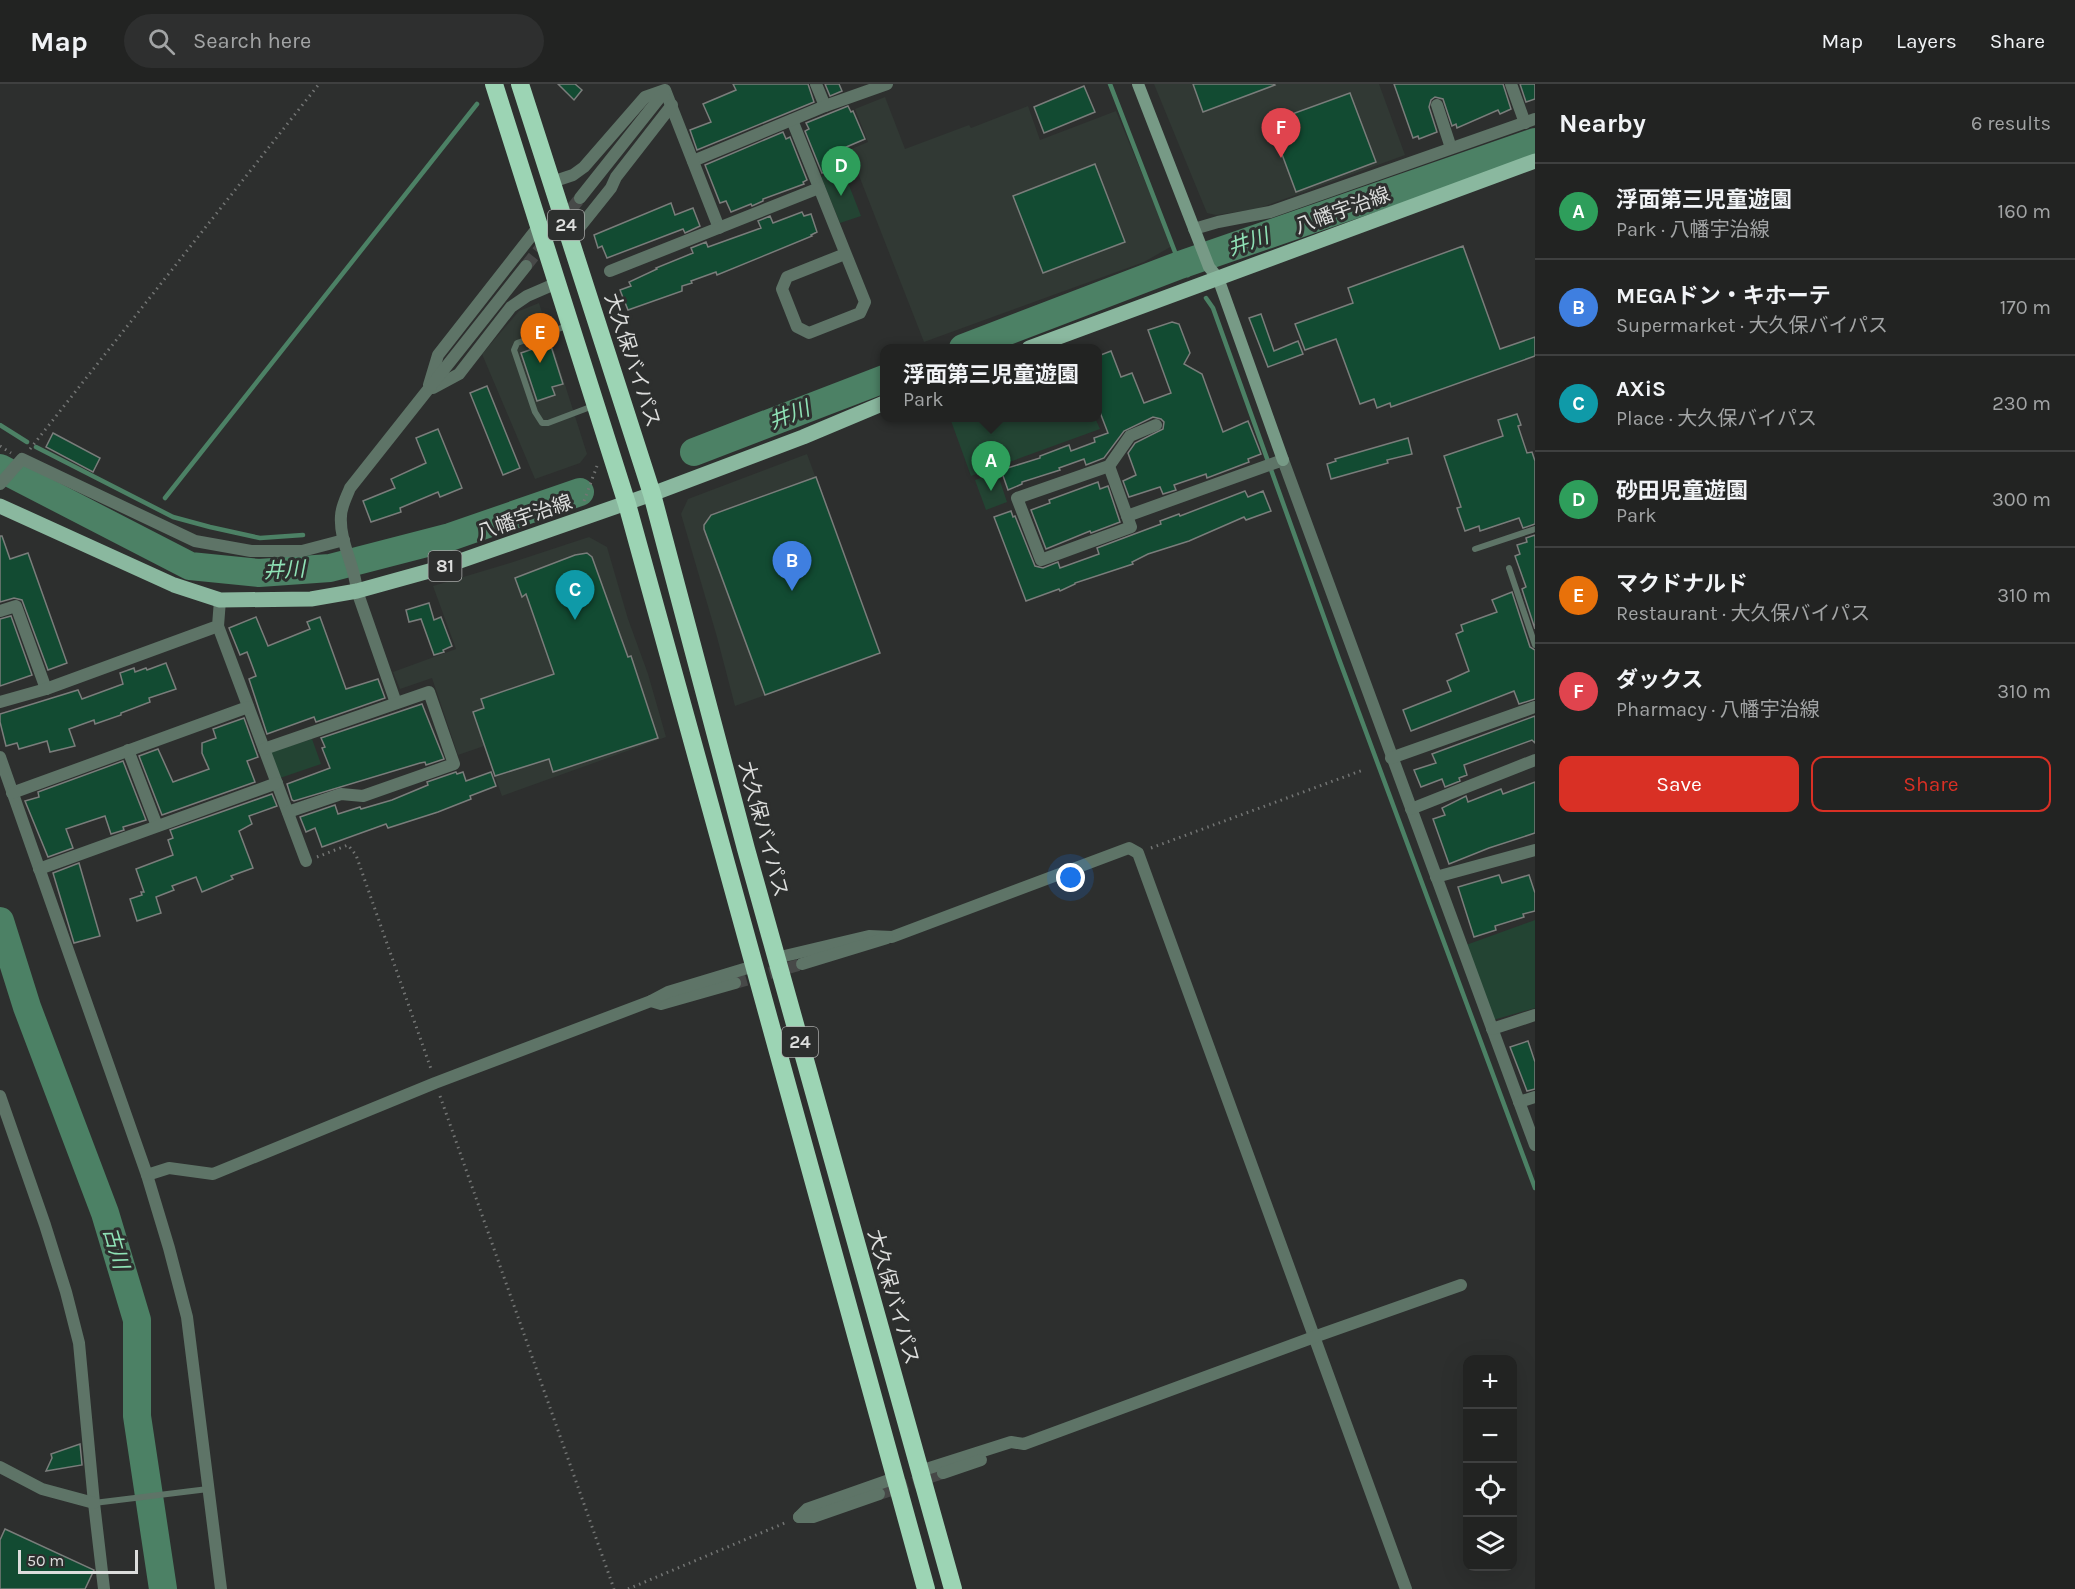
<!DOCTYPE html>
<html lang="en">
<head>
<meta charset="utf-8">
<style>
	:root { --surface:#222322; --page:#2e2f2f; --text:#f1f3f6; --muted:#a2a4a5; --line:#3f4040; --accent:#d93025 }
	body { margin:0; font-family:Karla,"Noto Sans JP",sans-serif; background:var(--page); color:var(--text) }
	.controls { position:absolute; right:18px; bottom:18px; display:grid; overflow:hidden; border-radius:12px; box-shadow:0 6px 24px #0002 }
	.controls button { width:54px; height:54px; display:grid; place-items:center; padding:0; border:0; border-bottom:2px solid var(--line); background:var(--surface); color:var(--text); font:30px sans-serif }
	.scale { position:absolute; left:18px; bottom:15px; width:120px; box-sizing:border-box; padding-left:6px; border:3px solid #dcdddc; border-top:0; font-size:16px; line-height:21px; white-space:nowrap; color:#dcdddc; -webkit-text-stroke:4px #2d2f2e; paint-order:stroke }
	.you { position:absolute; left:1071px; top:794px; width:21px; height:21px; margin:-15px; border:4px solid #fff; border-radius:50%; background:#1a73e8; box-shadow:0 0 0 9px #1a73e833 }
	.badge { display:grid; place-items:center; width:39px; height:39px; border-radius:50%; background:var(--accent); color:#fff; font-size:20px; font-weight:700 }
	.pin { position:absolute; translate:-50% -50px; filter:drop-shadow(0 2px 3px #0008) }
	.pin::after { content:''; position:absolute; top:32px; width:21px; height:18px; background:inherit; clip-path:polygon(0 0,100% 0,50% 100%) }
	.popup { position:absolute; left:880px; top:260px; width:222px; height:78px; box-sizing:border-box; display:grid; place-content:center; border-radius:12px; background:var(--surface); filter:drop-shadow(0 2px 4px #0005); font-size:20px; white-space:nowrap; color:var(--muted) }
	.popup b { font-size:22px; color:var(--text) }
	.popup::after { content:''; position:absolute; left:50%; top:100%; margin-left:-12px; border:12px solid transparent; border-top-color:var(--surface) }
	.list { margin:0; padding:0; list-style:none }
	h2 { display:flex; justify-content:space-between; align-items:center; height:78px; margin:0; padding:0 24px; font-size:26px }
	h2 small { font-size:20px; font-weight:400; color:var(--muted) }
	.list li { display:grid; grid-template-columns:39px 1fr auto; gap:18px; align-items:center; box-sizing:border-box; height:96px; padding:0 24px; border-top:2px solid var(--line) }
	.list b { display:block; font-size:22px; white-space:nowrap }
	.list p { margin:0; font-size:20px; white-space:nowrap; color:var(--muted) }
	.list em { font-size:20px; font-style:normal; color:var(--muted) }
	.actions { display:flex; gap:12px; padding:18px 24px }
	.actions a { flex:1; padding:14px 0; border:2px solid var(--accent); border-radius:12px; text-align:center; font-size:21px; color:var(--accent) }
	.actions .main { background:var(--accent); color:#fff }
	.icon { flex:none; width:33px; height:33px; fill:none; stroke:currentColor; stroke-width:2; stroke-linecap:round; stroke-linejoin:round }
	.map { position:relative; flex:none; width:1535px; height:1505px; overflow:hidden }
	header { display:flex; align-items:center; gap:36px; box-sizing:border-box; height:84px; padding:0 30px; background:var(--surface); border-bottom:2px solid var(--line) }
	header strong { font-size:28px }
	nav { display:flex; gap:33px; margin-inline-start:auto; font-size:21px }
	.search { width:420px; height:54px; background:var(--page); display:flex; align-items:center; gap:15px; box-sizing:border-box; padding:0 21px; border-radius:33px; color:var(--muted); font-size:22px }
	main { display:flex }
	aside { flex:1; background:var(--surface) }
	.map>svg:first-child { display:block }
</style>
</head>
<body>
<header>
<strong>Map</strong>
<div class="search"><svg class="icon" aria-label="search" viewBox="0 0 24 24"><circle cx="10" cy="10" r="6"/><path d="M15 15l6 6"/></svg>Search here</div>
<nav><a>Map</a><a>Layers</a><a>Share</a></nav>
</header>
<main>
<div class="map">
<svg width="1535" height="1505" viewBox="0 0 1535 1505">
	<rect width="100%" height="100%" fill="#2d2f2e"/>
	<g fill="#313934">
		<path d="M1154 0H1379L1405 71 1257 125 1216 131 1207 129Z"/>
		<path d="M885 13 905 65 969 41 971 44 1028 22 1040 56 1116 27 1172 162 1144 178 924 258 849 66 868 58 855 25Z"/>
		<path d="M539 219 587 370 580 379 535 395 482 270 519 227Z"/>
		<path d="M807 370 880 569 735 622 717 553 681 430 688 415Z"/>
		<path d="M589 453 607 463 628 535 648 590 666 653 502 712 484 662 458 671 432 594 400 605 393 588 456 565 433 502 510 479Z"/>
	</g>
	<g fill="#234433">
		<path d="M843 86 861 132 840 139 821 93Z"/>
		<path d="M950 334H1095L1100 345 971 392Z"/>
		<path d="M997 388 1007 418 986 426 975 396Z"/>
		<path d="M312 655 321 680 280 694 271 668Z"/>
		<path d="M1535 836V924L1493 936 1466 861Z"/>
	</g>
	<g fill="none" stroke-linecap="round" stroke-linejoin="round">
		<g stroke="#4c8165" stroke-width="4.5">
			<path d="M1110 0 1180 181 1188 191"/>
			<path d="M1206 214 1213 224 1339 575 1535 1104"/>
			<path d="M0 341 27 358"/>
			<path d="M36 363 173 433 210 443 260 454 303 451"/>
			<path d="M165 414 477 20"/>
		</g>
		<g stroke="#4c8165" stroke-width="28">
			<path d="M963 264 1180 181 1535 58"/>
			<path d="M694 368 884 295"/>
			<path d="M0 384 190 482 259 489 330 484 450 453 580 408"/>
			<path d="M0 837 27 923 105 1129 137 1236V1332L163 1505"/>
		</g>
	</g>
	<g fill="#124b32" stroke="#7a7d7b" stroke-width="1.5">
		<path d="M558 0H575L582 6 574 16Z"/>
		<path d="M733 0H808L814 18 697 66 690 46 711 38 703 20 736 6Z"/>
		<path d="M825 0H839L842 7 830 12Z"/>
		<path d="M1193 0H1274L1275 1 1203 28Z"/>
		<path d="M1394 0H1503L1511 25 1500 30 1498 26 1457 44 1456 40 1452 42 1443 15 1435 13 1431 16 1429 23 1437 48 1419 55 1418 52 1413 54Z"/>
		<path d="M1520 0H1535V15L1526 18Z"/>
		<path d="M1084 2 1095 28 1044 49 1034 23Z"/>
		<path d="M1350 9 1376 78 1296 108 1270 38Z"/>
		<path d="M848 22 851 28 853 27 865 55 837 67 843 81 822 89 805 47 809 45 806 39Z"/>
		<path d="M783 48 786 55 790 53 807 96 803 98 804 100 763 115V117L752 122 751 120 731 128 726 117 720 119 705 81Z"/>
		<path d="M1095 80 1125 158 1043 189 1013 112Z"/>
		<path d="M671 119 675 131 693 124 700 142 685 149 683 145 607 174 602 162 598 164 594 151Z"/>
		<path d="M802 128 804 132 811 130 817 148 811 151 812 152 717 191 716 188 691 197 692 199 682 202V207L628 226 620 206 631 202 629 198 657 185 656 184 693 169 691 164 706 158 708 163 761 144 758 137 770 132 773 139Z"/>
		<path d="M1463 162 1500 265 1535 253V272L1391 323 1390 319 1377 324 1374 315 1360 320 1336 255 1305 266 1295 240 1353 219 1348 204Z"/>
		<path d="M1261 230 1274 267 1298 257 1303 270 1268 283 1249 234Z"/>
		<path d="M1172 238 1179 240 1190 269 1184 280 1202 290 1223 348 1248 337 1261 370 1248 375 1249 378 1207 394 1206 390 1174 401 1176 406 1163 410 1160 403 1129 413 1123 397 1136 391 1128 369 1135 359 1163 345 1164 338 1161 335 1153 333 1124 347 1104 374 1086 381 1084 375 1059 384 1060 386 1022 398V400L1008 406 1001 386 1040 374V372L1069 361 1071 367 1095 358 1094 354 1108 349 1098 323V272L1111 267 1121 293 1132 289 1144 319 1171 309 1148 246Z"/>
		<path d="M550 259 563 300 552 303 555 311 537 317 521 269Z"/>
		<path d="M487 302 520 384 503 391 470 309Z"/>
		<path d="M1517 330 1521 341 1518 342 1527 369 1532 368 1535 377V440L1523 444 1519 434 1480 447 1479 442 1465 447 1457 424 1461 423 1444 372 1503 352 1498 336Z"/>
		<path d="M438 345 462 404 440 413 438 408 400 424 401 428 371 438 363 417 395 404 391 395 426 379 416 354Z"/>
		<path d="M53 349 100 374 93 388 46 363Z"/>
		<path d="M1408 354 1412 370 1387 376 1388 379 1331 395 1327 380 1336 377 1335 375Z"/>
		<path d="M816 393 880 569 765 611 704 445V441L711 431Z"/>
		<path d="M1098 398 1100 405 1108 402 1120 438 1091 449 1090 447 1046 465 1031 426 1050 419 1049 416Z"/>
		<path d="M1245 407 1248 413 1263 407 1271 427 1246 436 1244 433 1189 457 1148 470 1132 478 1133 480 1075 499V500L1060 507 1059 505 1026 517 994 433 1011 427 1013 433 1015 432 1035 482 1043 484 1058 478 1060 484 1099 470 1097 464 1161 440 1160 437 1179 430 1180 432Z"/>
		<path d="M1535 451V545L1522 505 1526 503 1515 472 1520 470 1517 461 1527 458 1526 454Z"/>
		<path d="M0 452H2L10 475 28 469 67 579 48 586 22 516 14 514 0 518Z"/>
		<path d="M587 469 592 473 628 573 631 572 658 654 553 688 549 675 495 692 473 628 484 624 481 615 554 590 526 510 522 513 515 494 575 471Z"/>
		<path d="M1512 508 1530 563 1535 566V615L1519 620 1514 607 1411 647 1403 626 1451 607 1447 597 1469 587 1456 550 1463 547 1461 541 1497 528 1492 516Z"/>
		<path d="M429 519 434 536 441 533 452 562 443 566 444 568 434 571 421 535 409 538 406 526Z"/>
		<path d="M11 532 32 591 0 602V535Z"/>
		<path d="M256 533 268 562 310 545 307 538 320 533 346 605 378 595 385 614 316 638 314 633 267 650 249 595 256 592 247 568 240 571 229 544Z"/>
		<path d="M166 579 176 605 149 614 150 618 121 629V631L95 640 94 636 69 645 75 662 50 668 47 657 19 665 17 659 6 662 0 638V630L78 606 82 615 123 600 120 589 134 584 135 588 146 584 147 586Z"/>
		<path d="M422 620 444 675 426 681 425 678 420 679 294 717 292 716 287 700 330 684 322 664 325 663 321 654Z"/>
		<path d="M1535 632V659L1532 656 1464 681 1467 691 1459 694 1460 697 1445 703 1442 695 1421 703 1414 686 1436 679 1432 670Z"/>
		<path d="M244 634 258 673 247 677 255 698 162 731 139 672 158 665 173 698 209 685 202 669V659L216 654 213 645Z"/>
		<path d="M123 677 146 736 123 743 124 746 111 750 105 732 66 745 73 764 48 773 25 717 39 713 38 708Z"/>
		<path d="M456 688 457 690 463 688 466 697 491 688 496 702 470 712 471 715 438 728 388 744 386 740 322 763 315 744 306 748 300 733 335 721 338 730 360 723 361 725 392 716 428 701 427 698Z"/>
		<path d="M1535 698V749L1489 764 1449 780 1433 735 1445 731 1442 724 1466 712 1468 718 1501 705 1503 710Z"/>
		<path d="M272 710 277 722 249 732 252 740 239 747 253 784 231 792 233 795 202 808 196 793 172 802 174 806 156 813 161 829 137 837 130 815 142 811 141 808H144L136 785 173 771 168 756 173 754 170 746Z"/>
		<path d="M79 779 100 852 74 859 53 789Z"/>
		<path d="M1499 791 1502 799 1529 791 1535 809V827L1523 830 1524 833 1495 842 1496 846 1474 853 1458 803Z"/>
		<path d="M1528 957 1535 978V1005L1527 1007 1510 963Z"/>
		<path d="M80 1360 82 1381 46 1387 52 1374 51 1370Z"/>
		<path d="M5 1445 94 1486 85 1505H0V1456Z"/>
	</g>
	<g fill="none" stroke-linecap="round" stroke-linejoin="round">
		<g stroke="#474948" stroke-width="12" stroke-dasharray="12 6" stroke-linecap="butt">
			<path d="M526 182 580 114"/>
			<path d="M735 899 802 880"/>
			<path d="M879 1410 943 1389"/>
		</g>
		<g stroke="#737574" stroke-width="3" stroke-dasharray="1.5 4.5" stroke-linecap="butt">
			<path d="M0 362 11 369"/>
			<path d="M30 365 319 0"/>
			<path d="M584 417 597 382"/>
			<path d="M1151 764 1363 686"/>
			<path d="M317 773 348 761 356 771 431 985"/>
			<path d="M440 1012 614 1505"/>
			<path d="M628 1505 787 1438"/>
		</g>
		<g stroke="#5e7467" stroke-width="6">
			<path d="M567 242 517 259 514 266 535 328 542 339H548L593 322"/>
			<path d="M1475 465 1535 445"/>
			<path d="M1509 484 1535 561"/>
			<path d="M94 1419 208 1405"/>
		</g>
		<g stroke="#5e7467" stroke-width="12">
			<path d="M816 0 825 22"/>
			<path d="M1511 0 1525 39"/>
			<path d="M1437 21 1451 64"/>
			<path d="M792 36 865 218 860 229 809 249 797 243 782 205 787 193 845 170"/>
			<path d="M693 77 825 22 887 0"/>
			<path d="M552 98 573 91 584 83 645 13 665 6 719 144"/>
			<path d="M580 114 665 7"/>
			<path d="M1194 145 1218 138 1270 128 1535 35"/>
			<path d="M571 154 611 104 616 93 672 21"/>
			<path d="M610 187 819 104"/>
			<path d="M429 301 438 271 539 142"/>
			<path d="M433 304 459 290 511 223 527 212 557 199"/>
			<path d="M1109 382 1131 443 1041 476 1017 414 1109 382 1130 352 1156 341"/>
			<path d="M0 400 22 375 195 457 251 467H302L344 456"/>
			<path d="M1127 432 1283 376 1535 1061"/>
			<path d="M0 527 16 522 46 605"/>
			<path d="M218 542 306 777"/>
			<path d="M0 618 46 605 218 542 220 516"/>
			<path d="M396 619 357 507C355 482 339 457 341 432 341 423 347 412 350 404L526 182"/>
			<path d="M264 665 429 608 454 680 363 712 341 710 288 728"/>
			<path d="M128 666 157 742"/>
			<path d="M0 673 147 1091 169 1164 187 1233 221 1505"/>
			<path d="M1391 674 1535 623"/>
			<path d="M12 709 248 623"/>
			<path d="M1411 725 1535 676"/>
			<path d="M39 785 277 699"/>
			<path d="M1436 793 1535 766"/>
			<path d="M776 874 869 852 892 853 1129 764 1138 769 1406 1505"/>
			<path d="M802 880 887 854"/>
			<path d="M651 917 661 920 735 899"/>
			<path d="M1492 945 1535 931"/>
			<path d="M0 1012 45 1141 66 1208 79 1259 94 1419 104 1505"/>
			<path d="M1519 1018 1535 1013"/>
			<path d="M147 1091 169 1084 213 1090 435 999 651 917 668 908 754 882"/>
			<path d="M0 1383 42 1405 94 1419"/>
			<path d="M920 1387 1011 1358 1024 1360 1314 1253 1461 1201"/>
			<path d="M943 1389 981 1376"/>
			<path d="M799 1433 807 1425 895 1394"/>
			<path d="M799 1433H813L879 1410"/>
		</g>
		<path stroke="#779a86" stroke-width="12" d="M1138 0 1209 183 1218 194 1283 376"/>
		<g stroke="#8ab89f" stroke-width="15">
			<path d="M1029 264 1535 77"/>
			<path d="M0 422 174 501 220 516 311 515 357 507 440 484 652 410 803 353 884 319"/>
		</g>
		<g stroke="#9cd4b4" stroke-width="18">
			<path d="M494 0 627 420 926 1505"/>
			<path d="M520 0 652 410 746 765 953 1505"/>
		</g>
	</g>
	<g text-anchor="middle" stroke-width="6" stroke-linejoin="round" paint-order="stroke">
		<g fill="#2d2f2e" stroke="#a8a9a8" stroke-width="1.5">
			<rect x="548" y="126" width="36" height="30" rx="4.5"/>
			<rect x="428.5" y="467" width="33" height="30" rx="4.5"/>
			<rect x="782" y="943" width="36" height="30" rx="4.5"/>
		</g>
		<g font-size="18" font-weight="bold" fill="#dcdddc">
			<text x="566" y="147">24</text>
			<text x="445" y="488">81</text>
			<text x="800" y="964">24</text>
		</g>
		<g font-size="20" fill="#dcdddc" stroke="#2d2f2e">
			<text transform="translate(1342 126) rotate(-20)" y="7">八幡宇治線</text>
			<text transform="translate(633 276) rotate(72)" y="7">大久保バイパス</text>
			<text transform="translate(524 433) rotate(-19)" y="7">八幡宇治線</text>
			<text transform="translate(764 745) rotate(75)" y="7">大久保バイパス</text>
			<text transform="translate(894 1213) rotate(74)" y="7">大久保バイパス</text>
		</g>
		<g font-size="21" font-style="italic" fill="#8fe2b6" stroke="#2d2f2e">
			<text transform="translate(1248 158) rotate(-19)" y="7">井川</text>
			<text transform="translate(789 331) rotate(-21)" y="7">井川</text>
			<text transform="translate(284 486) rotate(-3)" y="7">井川</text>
			<text transform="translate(116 1164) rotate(74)" y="7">古川</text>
		</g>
	</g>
</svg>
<div class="controls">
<button>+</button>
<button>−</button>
<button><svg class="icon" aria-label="locate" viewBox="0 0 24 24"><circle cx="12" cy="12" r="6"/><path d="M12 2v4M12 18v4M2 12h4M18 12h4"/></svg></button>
<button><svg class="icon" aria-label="layers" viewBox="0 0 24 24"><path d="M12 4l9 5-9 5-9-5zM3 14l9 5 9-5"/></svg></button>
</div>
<div class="scale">50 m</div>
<div class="you"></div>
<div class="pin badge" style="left:991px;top:407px;background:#2e9e5b">A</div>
<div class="popup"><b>浮面第三児童遊園</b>Park</div>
<div class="pin badge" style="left:792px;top:507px;background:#3f7fe0">B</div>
<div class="pin badge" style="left:575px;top:536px;background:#0f9aa8">C</div>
<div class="pin badge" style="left:841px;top:112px;background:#2e9e5b">D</div>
<div class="pin badge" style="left:540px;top:279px;background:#e8710a">E</div>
<div class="pin badge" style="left:1281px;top:74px;background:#e0444e">F</div>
</div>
<aside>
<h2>Nearby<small>6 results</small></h2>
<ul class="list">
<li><span class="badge" style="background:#2e9e5b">A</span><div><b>浮面第三児童遊園</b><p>Park · 八幡宇治線</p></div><em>160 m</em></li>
<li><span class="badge" style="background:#3f7fe0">B</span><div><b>MEGAドン・キホーテ</b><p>Supermarket · 大久保バイパス</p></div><em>170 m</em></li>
<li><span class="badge" style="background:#0f9aa8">C</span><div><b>AXiS</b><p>Place · 大久保バイパス</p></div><em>230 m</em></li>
<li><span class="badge" style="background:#2e9e5b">D</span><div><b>砂田児童遊園</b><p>Park</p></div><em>300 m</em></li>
<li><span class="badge" style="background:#e8710a">E</span><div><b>マクドナルド</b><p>Restaurant · 大久保バイパス</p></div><em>310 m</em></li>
<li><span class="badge" style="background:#e0444e">F</span><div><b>ダックス</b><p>Pharmacy · 八幡宇治線</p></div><em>310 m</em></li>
</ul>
<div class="actions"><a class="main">Save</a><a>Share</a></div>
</aside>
</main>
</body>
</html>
